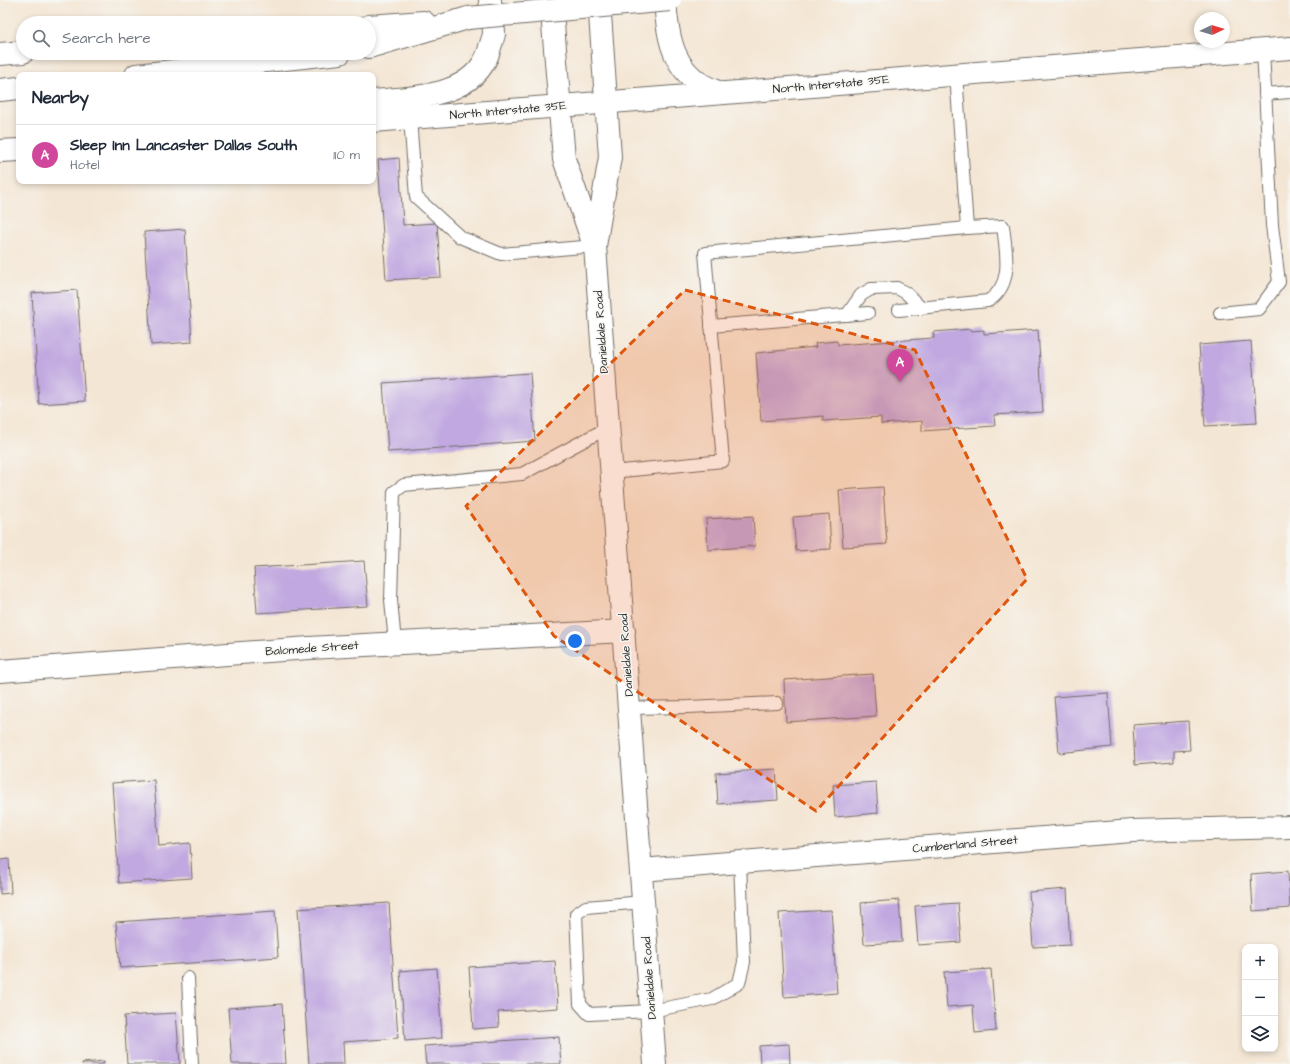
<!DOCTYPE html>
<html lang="en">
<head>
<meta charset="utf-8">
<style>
	:root { --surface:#fff; --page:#f6f6f7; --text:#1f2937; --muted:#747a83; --line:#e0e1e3; --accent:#0f766e }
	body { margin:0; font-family:"Architects Daughter",sans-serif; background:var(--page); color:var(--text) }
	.controls { position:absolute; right:12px; bottom:12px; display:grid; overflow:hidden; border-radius:8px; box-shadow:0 2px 6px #0003 }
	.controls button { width:36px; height:36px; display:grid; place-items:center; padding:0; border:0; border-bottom:1px solid var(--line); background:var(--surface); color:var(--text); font:20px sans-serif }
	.compass { position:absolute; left:1194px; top:12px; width:36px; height:36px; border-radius:50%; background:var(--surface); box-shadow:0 2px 6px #0003; rotate:86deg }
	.you { position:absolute; left:575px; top:641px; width:14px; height:14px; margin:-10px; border:3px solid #fff; border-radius:50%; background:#1a73e8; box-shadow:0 0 0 6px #1a73e833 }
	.badge { display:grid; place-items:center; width:26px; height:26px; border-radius:50%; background:var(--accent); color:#fff; font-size:13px; font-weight:700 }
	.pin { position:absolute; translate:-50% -33px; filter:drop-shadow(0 1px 2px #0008) }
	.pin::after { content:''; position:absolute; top:21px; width:14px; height:12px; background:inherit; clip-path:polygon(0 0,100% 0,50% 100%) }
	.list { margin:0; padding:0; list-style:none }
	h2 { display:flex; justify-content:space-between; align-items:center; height:52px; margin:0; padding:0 16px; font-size:17px }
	h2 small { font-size:13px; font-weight:400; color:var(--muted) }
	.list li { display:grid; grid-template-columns:26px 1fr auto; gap:12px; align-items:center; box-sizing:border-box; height:60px; padding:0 16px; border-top:1px solid var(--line) }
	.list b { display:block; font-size:15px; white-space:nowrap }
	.list p { margin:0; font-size:13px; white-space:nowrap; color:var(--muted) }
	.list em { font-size:13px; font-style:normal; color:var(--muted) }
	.icon { flex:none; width:22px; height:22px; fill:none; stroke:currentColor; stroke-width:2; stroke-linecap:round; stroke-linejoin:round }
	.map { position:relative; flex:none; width:1290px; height:1064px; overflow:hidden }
	.search { position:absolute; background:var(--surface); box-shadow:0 2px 6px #0003; left:16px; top:16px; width:360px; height:44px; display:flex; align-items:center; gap:10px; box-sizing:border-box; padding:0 14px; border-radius:22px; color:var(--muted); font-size:15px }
	.panel { position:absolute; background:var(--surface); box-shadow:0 2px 6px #0003; left:16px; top:72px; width:360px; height:112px; border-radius:8px }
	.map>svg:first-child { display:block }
</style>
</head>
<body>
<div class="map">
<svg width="1290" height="1064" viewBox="0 0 1290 1064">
	<rect width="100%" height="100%" fill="#f6f6f2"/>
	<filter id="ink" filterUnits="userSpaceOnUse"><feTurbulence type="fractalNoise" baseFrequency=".025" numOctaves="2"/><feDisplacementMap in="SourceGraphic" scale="8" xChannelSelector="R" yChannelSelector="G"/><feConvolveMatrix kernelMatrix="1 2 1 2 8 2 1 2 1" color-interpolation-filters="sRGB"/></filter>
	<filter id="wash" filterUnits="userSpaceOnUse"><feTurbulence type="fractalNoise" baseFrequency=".012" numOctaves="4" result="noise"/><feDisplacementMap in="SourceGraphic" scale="16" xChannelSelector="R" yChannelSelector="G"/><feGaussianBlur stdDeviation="0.9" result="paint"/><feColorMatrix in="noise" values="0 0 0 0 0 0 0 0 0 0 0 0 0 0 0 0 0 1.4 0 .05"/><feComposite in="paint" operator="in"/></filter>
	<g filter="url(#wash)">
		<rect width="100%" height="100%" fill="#f4e6d4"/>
		<g id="blocks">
			<g fill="#c1a8e0">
				<path d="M399 158 403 225 437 223 441 277 386 280 378 160Z"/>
				<path d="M185 229 192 342 151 345 144 232Z"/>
				<path d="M77 290 85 401 39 404 32 293Z"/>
				<path d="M971 329V331L984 330V334L1038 330 1043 412 994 415 995 426 922 431V421L881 424V417L823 421V416L761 421 756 353 816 347 815 343 837 341 838 345 934 338 933 332Z"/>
				<path d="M1251 341 1257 423 1205 426 1199 345Z"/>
				<path d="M530 373 535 441 388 452 383 383Z"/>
				<path d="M883 487 887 544 843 547 839 490Z"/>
				<path d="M829 514 831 549 796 551 793 517Z"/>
				<path d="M753 516 755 546 708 550 706 519Z"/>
				<path d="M364 561 368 606 257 613 254 568Z"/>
				<path d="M873 674 876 716 786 722 784 680Z"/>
				<path d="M1108 693 1112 747 1059 753 1054 697Z"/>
				<path d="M1188 721 1190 750 1174 751V762L1135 765 1133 725Z"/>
				<path d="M776 769 778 800 718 804 716 773Z"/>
				<path d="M154 780 159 846 190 843 192 878 119 883 112 783Z"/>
				<path d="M876 782 878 813 835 817 833 785Z"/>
				<path d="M9 859 11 893 0 894V860Z"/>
				<path d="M1288 871 1290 908 1253 911 1251 874Z"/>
				<path d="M1067 889 1070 945 1033 947 1029 892Z"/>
				<path d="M899 900 902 942 864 944 861 903Z"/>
				<path d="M389 903 398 1038 343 1042 344 1064H309L298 909Z"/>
				<path d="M958 903 961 942 918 945 915 906Z"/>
				<path d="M831 910 837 993 784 997 779 913Z"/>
				<path d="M275 911 278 957 120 968 116 922Z"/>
				<path d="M555 961 558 1008 498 1012 499 1027 473 1029 469 967Z"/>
				<path d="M437 968 442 1038 405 1041 400 971Z"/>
				<path d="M991 969 996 1031 975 1033 973 1005 947 1007 944 972Z"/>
				<path d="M282 1004 286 1064H232L228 1008Z"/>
				<path d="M176 1013 180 1064H127L124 1016Z"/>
				<path d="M559 1037 561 1064H426L424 1046Z"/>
				<path d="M789 1044 790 1064H760L759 1046Z"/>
				<path d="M104 1061V1064H82V1063Z"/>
			</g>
		</g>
	</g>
	<g filter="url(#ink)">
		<use href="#blocks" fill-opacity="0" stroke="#716c66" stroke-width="1"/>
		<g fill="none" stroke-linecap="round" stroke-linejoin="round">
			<g stroke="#716c66" stroke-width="14">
				<g id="lane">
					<path d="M1265 94 1290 92"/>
					<path d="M410 118 416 197 460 237 501 254 595 246"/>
					<path d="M899 310 988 301C1014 285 1006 253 1003 226L967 228"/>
					<path d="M1220 313 1259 309 1279 282 1272 225 1263 50"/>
					<path d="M847 315 861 295 871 289 897 288 906 293 921 308"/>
					<path d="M711 326 868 313"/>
					<path d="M612 472 723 461 705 253 967 228 956 74"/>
					<path d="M395 643 391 600 394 492 404 485 522 474 609 427"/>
					<path d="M630 708 688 707 777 703"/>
					<path d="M643 902 586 907 576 914 580 1004 589 1014 651 1011 712 999 739 983 744 962 740 862"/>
					<path d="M188 978 192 1064"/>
				</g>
			</g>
			<g stroke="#716c66" stroke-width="24">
				<g id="street">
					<path d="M0 671 309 648 624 631"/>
					<path d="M641 870 1132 831 1290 827"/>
				</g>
			</g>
			<g stroke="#716c66" stroke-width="24">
				<g id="secondary">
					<path d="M551 0 564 159 594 245"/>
					<path d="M599 0 610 157 595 246 655 1064"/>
					<path d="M665 0C667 31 671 66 701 84 707 88 714 90 720 93"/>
					<path d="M373 101C414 97 474 98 489 51 490 46 493 39 494 34 494 23 491 11 490 0"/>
					<path d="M373 121 1290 48"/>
					<path d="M0 151 19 150"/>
				</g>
			</g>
			<g stroke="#716c66" stroke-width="24">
				<g id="highway">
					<path d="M369 26 424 22"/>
					<path d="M369 47 468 18"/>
					<path d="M0 54 23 52"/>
					<path d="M136 75 340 53"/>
					<path d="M0 90 19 88"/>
				</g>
			</g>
			<use href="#lane" stroke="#fff" stroke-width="12"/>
			<use href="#street" stroke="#fff" stroke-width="22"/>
			<use href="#secondary" stroke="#fff" stroke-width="22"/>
			<use href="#highway" stroke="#fff" stroke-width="22"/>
			<g stroke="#716c66" stroke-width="24" stroke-linecap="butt">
				<path id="highway-bridge" d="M468 18 670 0"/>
			</g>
			<use href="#highway-bridge" stroke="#fff" stroke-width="22"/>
		</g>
	</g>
	<path fill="#df570e" fill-opacity="0.2" stroke="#df570e" stroke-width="3" stroke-dasharray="8 5" stroke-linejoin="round" d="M685 290 915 350 1027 579 816 811 554 636 466 506Z"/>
	<g text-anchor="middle" stroke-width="3" stroke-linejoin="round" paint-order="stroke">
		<g font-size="12" fill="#2b2b2b" stroke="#f6f6f2">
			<text transform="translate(831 84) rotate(-5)" y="4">North Interstate 35E</text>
			<text transform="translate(508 110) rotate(-5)" y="4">North Interstate 35E</text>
			<text transform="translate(601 332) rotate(-94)" y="4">Danieldale Road</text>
			<text transform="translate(312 648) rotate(-4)" y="4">Balomede Street</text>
			<text transform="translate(626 655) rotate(-94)" y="4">Danieldale Road</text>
			<text transform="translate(965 844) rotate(-5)" y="4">Cumberland Street</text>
			<text transform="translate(649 978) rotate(-94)" y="4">Danieldale Road</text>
		</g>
	</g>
</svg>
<div class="controls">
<button>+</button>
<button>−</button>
<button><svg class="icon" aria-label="layers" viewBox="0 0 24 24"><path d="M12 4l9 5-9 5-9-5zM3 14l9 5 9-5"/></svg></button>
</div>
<svg class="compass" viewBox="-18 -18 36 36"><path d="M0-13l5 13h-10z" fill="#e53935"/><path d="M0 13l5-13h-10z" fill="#747a83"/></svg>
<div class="you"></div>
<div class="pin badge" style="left:900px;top:382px;background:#d1479c">A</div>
<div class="search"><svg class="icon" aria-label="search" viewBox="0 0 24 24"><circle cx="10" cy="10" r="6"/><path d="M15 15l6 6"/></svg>Search here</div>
<section class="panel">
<h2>Nearby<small></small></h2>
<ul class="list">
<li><span class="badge" style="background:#d1479c">A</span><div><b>Sleep Inn Lancaster Dallas South</b><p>Hotel</p></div><em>110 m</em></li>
</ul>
</section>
</div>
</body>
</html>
